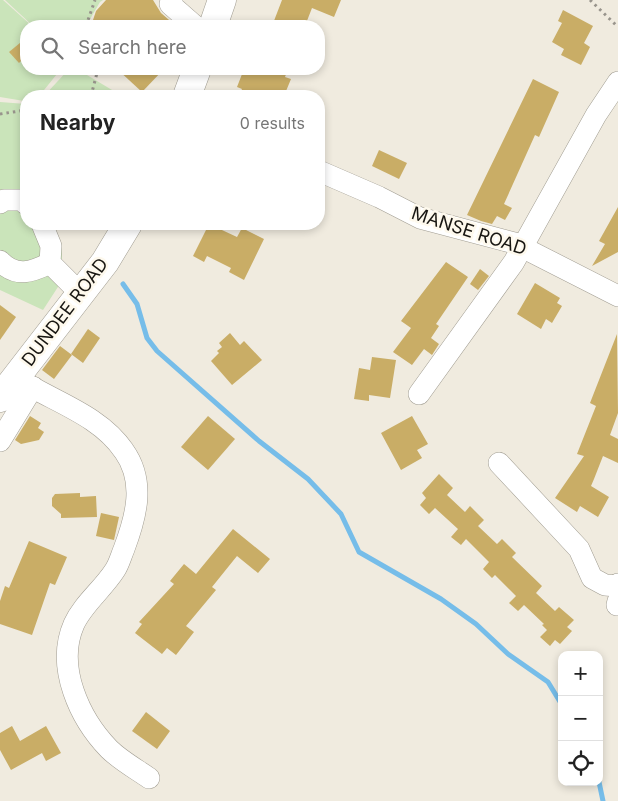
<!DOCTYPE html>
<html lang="en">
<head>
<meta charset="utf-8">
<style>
	:root { --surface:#fff; --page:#f2f2f2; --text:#222; --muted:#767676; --line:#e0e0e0 }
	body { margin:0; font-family:Inter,sans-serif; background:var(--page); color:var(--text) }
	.controls { position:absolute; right:15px; bottom:15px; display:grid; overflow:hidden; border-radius:10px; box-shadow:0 2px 8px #0003 }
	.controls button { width:45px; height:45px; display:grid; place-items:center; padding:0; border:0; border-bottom:1px solid var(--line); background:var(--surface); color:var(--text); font:25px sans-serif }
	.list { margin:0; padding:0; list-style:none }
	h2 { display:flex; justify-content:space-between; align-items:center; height:65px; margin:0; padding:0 20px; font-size:21px }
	h2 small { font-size:16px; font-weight:400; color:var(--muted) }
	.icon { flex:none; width:28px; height:28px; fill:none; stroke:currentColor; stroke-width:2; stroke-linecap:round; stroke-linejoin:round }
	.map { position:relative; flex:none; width:618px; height:801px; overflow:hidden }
	.search { position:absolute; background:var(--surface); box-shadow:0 2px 8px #0003; left:20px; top:20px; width:305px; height:55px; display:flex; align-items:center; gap:12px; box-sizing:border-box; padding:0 18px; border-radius:20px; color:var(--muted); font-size:19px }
	.panel { position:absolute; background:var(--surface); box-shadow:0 2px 8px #0003; left:20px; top:90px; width:305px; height:140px; border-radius:20px }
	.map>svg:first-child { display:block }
</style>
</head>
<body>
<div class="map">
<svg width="618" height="801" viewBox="0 0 618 801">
	<rect width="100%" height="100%" fill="#f0ebdf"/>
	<g fill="#cae4ba">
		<path d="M0 0H3L32 26H26V69H61L40 95 26 96V100L24 101 0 97Z"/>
		<path d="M5 0H103L100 2 86 26H33Z"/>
		<path d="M69 69H77L122 96H44Z"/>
		<path d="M0 102 26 104V224H53L51 227 62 245V264L67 273 43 310 0 290Z"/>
	</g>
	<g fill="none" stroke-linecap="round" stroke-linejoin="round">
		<g stroke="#76bde9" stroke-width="5">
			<path d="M123 284 137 304 147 338 157 351 259 441 308 479 341 514 359 552 441 599 476 624 508 654 548 682 562 705"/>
			<path d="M599 782 603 801"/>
		</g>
	</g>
	<g fill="#c9ad66">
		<path d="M106 0H153L161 13 176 26H91L96 11Z"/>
		<path d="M282 0H341L334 17 312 8 305 26H272Z"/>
		<path d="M563 10 593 26 584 43 590 47 581 65 561 55 564 49 552 42 562 23 558 21Z"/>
		<path d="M26 38V56L19 63 9 52Z"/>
		<path d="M117 69H164L142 92Z"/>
		<path d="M244 69H288L285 77 291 79 284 96H239L242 89 237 87Z"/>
		<path d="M533 79 559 92 539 137 535 135 504 204 512 208 505 220 497 216 492 224 481 221 467 215Z"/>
		<path d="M379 150 407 163 399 179 372 166Z"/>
		<path d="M618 207V252L592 266 605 244 599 241Z"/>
		<path d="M209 224 237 237 242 228 264 239 244 280 229 272 231 268 207 256 204 262 193 256Z"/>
		<path d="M446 262 468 277 436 324 439 326 431 338 439 344 432 355 424 349 412 365 393 352 411 328 401 321Z"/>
		<path d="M480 269 489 276 478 290 470 284Z"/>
		<path d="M535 283 560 298 557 303 562 306 552 323 546 319 541 329 517 314Z"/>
		<path d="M0 305 16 317 0 340Z"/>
		<path d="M88 329 100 338 83 363 71 354Z"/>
		<path d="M230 333 240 345 244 341 262 360 232 385 211 361 219 353 217 351 222 347 219 343Z"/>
		<path d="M617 334 618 413 610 435 618 439V463L603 456 594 479 591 486 609 497 598 517 580 506 577 512 555 498 584 456 577 454 596 406 590 403Z"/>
		<path d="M60 346 72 355 54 379 42 370Z"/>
		<path d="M372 357 396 360 390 398 369 395V401L354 399 359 368 370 370Z"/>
		<path d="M30 416 41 423 38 428 44 432 39 440 21 444 15 440Z"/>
		<path d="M208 416 235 439 208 470 181 447Z"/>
		<path d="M412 416 428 444 417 450 422 458 401 470 381 433Z"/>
		<path d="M439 474 453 488 447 495 465 512 470 506 484 520 478 526 497 544 502 539 516 553 512 557 542 586 536 593 555 611 559 607 574 620 567 627 572 631 560 644 555 640 550 646 540 637 547 630 542 625 544 624 524 605 518 611 509 603 516 596 495 575 492 578 483 569 489 562 466 539 461 545 451 537 458 529 435 508 429 514 420 505 426 498 422 493Z"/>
		<path d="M80 493V497L96 496 97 517 61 518V514L52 506V498L55 494Z"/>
		<path d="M101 513 119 517 114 540 96 536Z"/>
		<path d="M233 529 270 559 258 573 237 556 212 587 216 590 186 626 194 632 176 655 167 648 162 654 135 633 142 624 139 622 174 584 170 581 184 564 196 574Z"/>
		<path d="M29 541 67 557 55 585 50 583 32 635 0 624V601L5 586 9 588Z"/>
		<path d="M146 712 170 731 157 749 132 731Z"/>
		<path d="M12 726 20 741 46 726 61 753 46 761 42 753 11 770 0 750V733Z"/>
	</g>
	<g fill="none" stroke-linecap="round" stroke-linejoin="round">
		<g stroke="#a09c91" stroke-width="22">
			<g id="minor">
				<path d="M172 0 170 4 195 26"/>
				<path d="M319 171 379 197 420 218 514 243 618 296"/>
				<path d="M0 203 4 200H22L26 204"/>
				<path d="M42 224 51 246 50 263 81 294"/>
				<path d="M0 261C16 278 32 272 50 263"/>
				<path d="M15 377C51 401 99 414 124 451 146 482 136 517 124 549 121 556 119 564 115 570 103 589 83 604 74 624 55 667 80 719 109 749 120 760 136 769 149 778"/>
				<path d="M419 394 514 262 596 115 618 82"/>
				<path d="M0 441 33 387"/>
				<path d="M499 463 579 549 592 578 605 585 617 586 618 584"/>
				<path d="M617 605 618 601"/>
			</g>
		</g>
		<g stroke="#a09c91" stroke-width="29">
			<g id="major">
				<path d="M213 26 222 0"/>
				<path d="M187 96 197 69"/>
				<path d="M0 398 105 262 128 224"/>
			</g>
		</g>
		<g stroke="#98948c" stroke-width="3" stroke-dasharray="2.5 4" stroke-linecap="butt">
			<path d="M590 0 618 27"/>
			<path d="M86 26 95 0"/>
			<path d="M77 96 93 91"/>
			<path d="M91 96 97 73 95 69"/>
			<path d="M0 114 26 110"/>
		</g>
		<use href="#minor" stroke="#fff" stroke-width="21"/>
		<use href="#major" stroke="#fff" stroke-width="28"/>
	</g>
	<g text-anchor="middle" stroke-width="5" stroke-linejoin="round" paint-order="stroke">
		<g font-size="18" fill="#181612" stroke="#fef9ed">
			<text transform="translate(469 231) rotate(18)" y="6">MANSE ROAD</text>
			<text transform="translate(65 312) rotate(-53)" y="6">DUNDEE ROAD</text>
		</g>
	</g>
</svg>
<div class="controls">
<button>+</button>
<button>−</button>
<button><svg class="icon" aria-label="locate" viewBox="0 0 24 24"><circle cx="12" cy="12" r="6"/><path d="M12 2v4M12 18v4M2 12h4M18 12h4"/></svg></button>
</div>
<div class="search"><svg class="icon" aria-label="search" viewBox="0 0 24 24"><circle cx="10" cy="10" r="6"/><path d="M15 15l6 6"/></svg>Search here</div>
<section class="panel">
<h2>Nearby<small>0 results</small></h2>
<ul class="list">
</ul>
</section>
</div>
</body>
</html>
